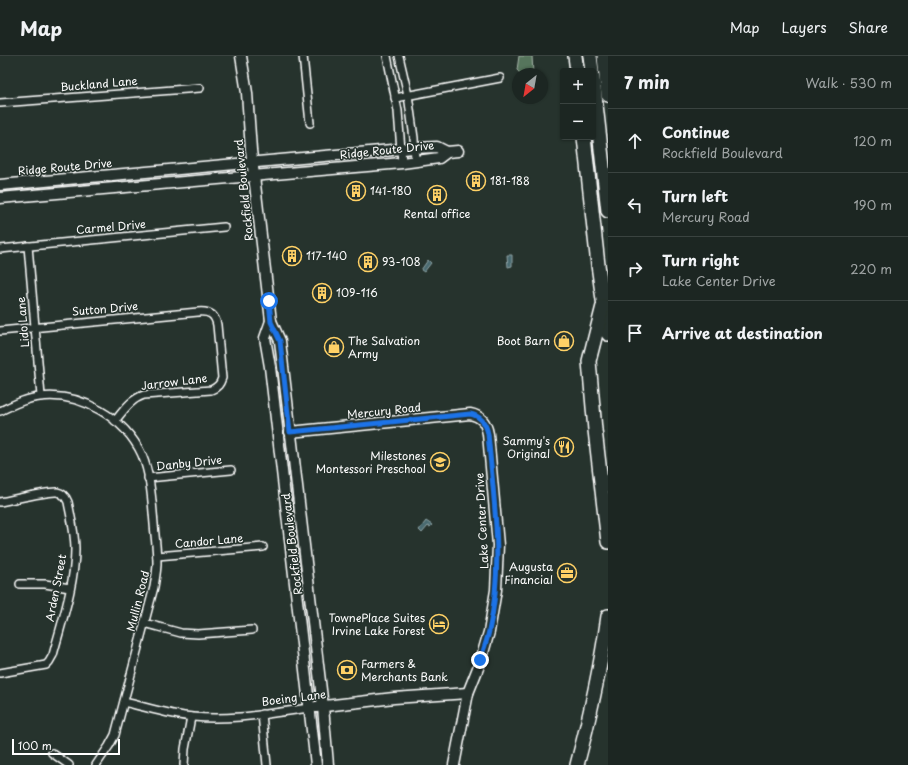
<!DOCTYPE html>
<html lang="en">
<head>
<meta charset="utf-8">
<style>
	:root { --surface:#1c2622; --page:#29322f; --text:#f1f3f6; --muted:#a0a5a5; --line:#3a4340 }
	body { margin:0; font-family:"Playpen Sans",sans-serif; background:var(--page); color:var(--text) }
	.controls { position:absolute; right:12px; top:12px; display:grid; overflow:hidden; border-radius:4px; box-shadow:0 1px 3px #0004 }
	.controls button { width:36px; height:36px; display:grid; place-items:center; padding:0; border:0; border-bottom:1px solid var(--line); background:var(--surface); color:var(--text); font:20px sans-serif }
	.compass { position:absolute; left:512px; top:12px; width:36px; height:36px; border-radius:50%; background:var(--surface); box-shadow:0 1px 3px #0004; rotate:211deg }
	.scale { position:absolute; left:12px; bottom:10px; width:108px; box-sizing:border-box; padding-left:4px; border:2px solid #fff; border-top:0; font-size:11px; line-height:14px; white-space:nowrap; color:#fff; -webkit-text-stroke:3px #26332d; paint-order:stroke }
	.stop { position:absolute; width:12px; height:12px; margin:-9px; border:3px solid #1a73e8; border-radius:50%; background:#fff }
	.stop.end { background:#1a73e8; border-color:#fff; box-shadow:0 1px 4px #0008 }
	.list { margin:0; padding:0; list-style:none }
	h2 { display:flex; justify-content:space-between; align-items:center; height:52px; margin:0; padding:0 16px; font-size:17px }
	h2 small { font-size:13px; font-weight:400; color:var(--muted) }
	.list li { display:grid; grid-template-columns:26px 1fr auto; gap:12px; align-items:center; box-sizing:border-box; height:64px; padding:0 16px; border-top:1px solid var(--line) }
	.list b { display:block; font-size:15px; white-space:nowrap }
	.list p { margin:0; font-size:13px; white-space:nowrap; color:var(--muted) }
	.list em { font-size:13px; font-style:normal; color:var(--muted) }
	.icon { flex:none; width:22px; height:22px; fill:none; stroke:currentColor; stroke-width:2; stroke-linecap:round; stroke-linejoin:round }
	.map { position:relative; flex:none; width:608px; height:709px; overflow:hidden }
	header { display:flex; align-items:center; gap:24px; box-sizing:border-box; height:56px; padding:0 20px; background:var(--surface); border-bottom:1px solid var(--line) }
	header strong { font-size:19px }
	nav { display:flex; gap:22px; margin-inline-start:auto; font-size:14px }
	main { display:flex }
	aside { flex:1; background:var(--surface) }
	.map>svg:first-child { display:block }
</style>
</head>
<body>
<header>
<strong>Map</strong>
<nav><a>Map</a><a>Layers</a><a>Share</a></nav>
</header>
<main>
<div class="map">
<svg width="608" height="709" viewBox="0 0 608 709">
	<rect width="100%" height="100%" fill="#26332d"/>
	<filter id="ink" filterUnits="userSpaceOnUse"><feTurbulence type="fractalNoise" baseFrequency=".025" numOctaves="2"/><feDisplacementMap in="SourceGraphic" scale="8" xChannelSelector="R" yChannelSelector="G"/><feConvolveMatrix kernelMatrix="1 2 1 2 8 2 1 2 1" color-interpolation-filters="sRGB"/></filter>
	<g filter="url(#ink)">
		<path fill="#57745c" stroke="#abbaae" d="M519 0H532L533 18H521L517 14Z"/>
		<g fill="#496b70" stroke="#92a6a9">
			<path d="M507 199H512V210L508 211Z"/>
			<path d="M428 204 431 207 424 216 421 214Z"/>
			<path d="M426 465 432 469 430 471 428 470 422 477 419 474Z"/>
		</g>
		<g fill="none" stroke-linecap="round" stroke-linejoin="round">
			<g stroke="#fff" stroke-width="10">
				<g id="street">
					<path d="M303 0 310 67"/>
					<path d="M387 0 398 55 402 107"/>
					<path d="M399 0 408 39 414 82 415 105"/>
					<path d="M395 42 500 22"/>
					<path d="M0 47 200 32"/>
					<path d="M28 190 41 340"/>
					<path d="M0 193 224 171"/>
					<path d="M0 275 198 256C209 255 215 258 217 269L222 322C220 328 218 331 211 334L144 339C131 343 124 354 115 365"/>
					<path d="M0 355C13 349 26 342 40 341 81 336 125 362 142 399 151 420 152 446 154 468 155 481 157 494 157 507 157 515 155 524 154 531L115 679 109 690 96 709"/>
					<path d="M148 422 231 414"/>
					<path d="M0 446C12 444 47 435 57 436 63 437 66 441 68 446 71 462 75 477 75 493 75 528 62 565 53 599L49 606 46 609 0 617"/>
					<path d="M157 500 263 491"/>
					<path d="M20 528H45L70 532"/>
					<path d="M144 567 181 577 198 578 252 574"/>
					<path d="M124 646C146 651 170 659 193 661 232 665 271 657 310 652"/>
					<path d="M262 658 267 709"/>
					<path d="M52 697 69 709"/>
					<path d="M184 709 185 693 191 661"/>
				</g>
			</g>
			<g stroke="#fff" stroke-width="13">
				<g id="secondary">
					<path d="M241 0 247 37 251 94 271 265 280 285 323 651 328 709"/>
					<path d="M0 129 414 92 437 91 447 96"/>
					<path d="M0 142 402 107 439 102 447 96 458 95"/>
					<path d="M271 265 265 282 270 311 316 709"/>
					<path d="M290 376 470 358C481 360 486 366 488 378L498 489 496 534 489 576 480 607 468 637 454 709"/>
					<path d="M316 651 394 642 468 637"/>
				</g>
			</g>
			<g stroke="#fff" stroke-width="16">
				<g id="highway">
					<path d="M575 0 577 15"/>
					<path d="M590 0 592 15"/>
					<path d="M604 0 608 39"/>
					<path d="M593 22 608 155"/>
					<path d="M584 81 598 209 608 278"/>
					<path d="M603 250 589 305 595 374 608 486"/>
					<path d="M577 709C590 660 601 610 608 560"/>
				</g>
			</g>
			<use href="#street" stroke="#26332d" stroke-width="7"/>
			<use href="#secondary" stroke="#26332d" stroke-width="10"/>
			<use href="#highway" stroke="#26332d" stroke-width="13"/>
		</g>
	</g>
	<g fill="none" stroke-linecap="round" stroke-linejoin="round" filter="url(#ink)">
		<path stroke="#1a73e8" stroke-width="5" d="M269 245 271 266 280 285 290 376 470 358C481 360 486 367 488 378 494 444 504 510 489 575 487 585 483 595 480 604"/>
	</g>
	<defs>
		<g id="building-ring" transform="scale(1)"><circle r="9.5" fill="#26332d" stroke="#ffd166" stroke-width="1.5"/><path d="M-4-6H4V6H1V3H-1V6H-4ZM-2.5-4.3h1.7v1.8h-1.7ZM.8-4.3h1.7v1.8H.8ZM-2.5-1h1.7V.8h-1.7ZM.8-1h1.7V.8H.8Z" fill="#ffd166"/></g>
		<g id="shop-ring" transform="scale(1)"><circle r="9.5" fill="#26332d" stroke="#ffd166" stroke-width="1.5"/><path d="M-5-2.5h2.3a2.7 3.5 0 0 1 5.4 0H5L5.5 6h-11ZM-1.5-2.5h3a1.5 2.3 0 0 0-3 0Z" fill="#ffd166"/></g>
		<g id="restaurant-ring" transform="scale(1)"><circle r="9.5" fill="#26332d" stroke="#ffd166" stroke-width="1.5"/><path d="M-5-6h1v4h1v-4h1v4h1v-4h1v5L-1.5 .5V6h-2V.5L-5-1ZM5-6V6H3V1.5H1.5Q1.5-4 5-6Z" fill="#ffd166"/></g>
		<g id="school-ring" transform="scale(1)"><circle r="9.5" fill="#26332d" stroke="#ffd166" stroke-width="1.5"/><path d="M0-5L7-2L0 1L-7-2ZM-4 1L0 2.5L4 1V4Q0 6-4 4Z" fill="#ffd166"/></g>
		<g id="office-ring" transform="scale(1)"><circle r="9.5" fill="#26332d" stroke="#ffd166" stroke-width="1.5"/><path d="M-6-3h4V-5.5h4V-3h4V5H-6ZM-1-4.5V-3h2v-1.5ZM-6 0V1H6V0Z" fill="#ffd166"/></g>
		<g id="hotel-ring" transform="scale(1)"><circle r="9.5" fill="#26332d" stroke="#ffd166" stroke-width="1.5"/><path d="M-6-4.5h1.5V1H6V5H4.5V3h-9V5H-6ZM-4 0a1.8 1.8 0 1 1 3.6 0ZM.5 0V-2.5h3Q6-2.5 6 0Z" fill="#ffd166"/></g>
		<g id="bank-ring" transform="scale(1)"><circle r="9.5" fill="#26332d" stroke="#ffd166" stroke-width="1.5"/><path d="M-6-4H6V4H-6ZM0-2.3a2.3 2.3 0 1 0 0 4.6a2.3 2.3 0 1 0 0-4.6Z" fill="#ffd166"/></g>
	</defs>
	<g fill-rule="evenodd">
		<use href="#building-ring" x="476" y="125"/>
		<use href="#building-ring" x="356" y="135"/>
		<use href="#building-ring" x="437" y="139"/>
		<use href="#building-ring" x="292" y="200"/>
		<use href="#building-ring" x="368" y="206"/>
		<use href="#building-ring" x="322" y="237"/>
		<use href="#shop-ring" x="564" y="285"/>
		<use href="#shop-ring" x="334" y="291"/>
		<use href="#restaurant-ring" x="564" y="391"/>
		<use href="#school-ring" x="440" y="406"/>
		<use href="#office-ring" x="567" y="517"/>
		<use href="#hotel-ring" x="439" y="568"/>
		<use href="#bank-ring" x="347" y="614"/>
	</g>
	<g text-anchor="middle" stroke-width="3" stroke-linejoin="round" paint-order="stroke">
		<g font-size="11" fill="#fff" stroke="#26332d">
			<text transform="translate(99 28) rotate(-5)" y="4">Buckland Lane</text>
			<text transform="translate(387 94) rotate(-6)" y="4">Ridge Route Drive</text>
			<text transform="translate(65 111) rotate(-5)" y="4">Ridge Route Drive</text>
			<text transform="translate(244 134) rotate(-96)" y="4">Rockfield Boulevard</text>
			<text transform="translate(111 171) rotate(-5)" y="4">Carmel Drive</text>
			<text transform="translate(105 253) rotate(-5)" y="4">Sutton Drive</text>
			<text transform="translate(23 266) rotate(-95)" y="4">Lido Lane</text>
			<text transform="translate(174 326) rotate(-7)" y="4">Jarrow Lane</text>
			<text transform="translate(384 355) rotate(-6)" y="4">Mercury Road</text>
			<text transform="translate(189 407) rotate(-6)" y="4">Danby Drive</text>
			<text transform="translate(482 465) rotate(-93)" y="4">Lake Center Drive</text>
			<text transform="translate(209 485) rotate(-5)" y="4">Candor Lane</text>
			<text transform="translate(292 488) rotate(-97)" y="4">Rockfield Boulevard</text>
			<text transform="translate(56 532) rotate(-79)" y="4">Arden Street</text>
			<text transform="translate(138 545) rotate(-76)" y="4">Mullin Road</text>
			<text transform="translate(294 642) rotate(-7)" y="4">Boeing Lane</text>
		</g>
		<g font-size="11" fill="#fff" stroke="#26332d" text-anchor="start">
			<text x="490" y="129">181-188</text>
			<text x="370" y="139">141-180</text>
			<text x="437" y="162" text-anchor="middle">Rental office</text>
			<text x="306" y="204">117-140</text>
			<text x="382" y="210">93-108</text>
			<text x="336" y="241">109-116</text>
			<text x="348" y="289">The Salvation<tspan x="348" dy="13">Army</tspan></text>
			<text x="550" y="289" text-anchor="end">Boot Barn</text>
			<text x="550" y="389" text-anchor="end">Sammy's<tspan x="550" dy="13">Original</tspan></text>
			<text x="426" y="404" text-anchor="end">Milestones<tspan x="426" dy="13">Montessori Preschool</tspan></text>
			<text x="553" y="515" text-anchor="end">Augusta<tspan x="553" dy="13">Financial</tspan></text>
			<text x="425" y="566" text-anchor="end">TownePlace Suites<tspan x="425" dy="13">Irvine Lake Forest</tspan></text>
			<text x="361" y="612">Farmers &amp;<tspan x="361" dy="13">Merchants Bank</tspan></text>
		</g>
	</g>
</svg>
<div class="controls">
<button>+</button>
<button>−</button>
</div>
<svg class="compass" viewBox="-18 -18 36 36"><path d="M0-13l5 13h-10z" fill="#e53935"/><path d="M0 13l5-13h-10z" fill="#a0a5a5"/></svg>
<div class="scale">100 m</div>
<div class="stop" style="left:269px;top:245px"></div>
<div class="stop end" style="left:480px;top:604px"></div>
</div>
<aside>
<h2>7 min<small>Walk · 530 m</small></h2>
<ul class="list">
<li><svg class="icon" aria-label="ahead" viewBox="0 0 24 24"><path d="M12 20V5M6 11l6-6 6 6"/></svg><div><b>Continue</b><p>Rockfield Boulevard</p></div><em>120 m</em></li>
<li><svg class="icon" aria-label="left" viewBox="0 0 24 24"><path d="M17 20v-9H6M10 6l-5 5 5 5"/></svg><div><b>Turn left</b><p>Mercury Road</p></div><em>190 m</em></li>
<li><svg class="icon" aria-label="right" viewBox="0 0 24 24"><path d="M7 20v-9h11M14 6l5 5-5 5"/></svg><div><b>Turn right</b><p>Lake Center Drive</p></div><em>220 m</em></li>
<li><svg class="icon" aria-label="arrive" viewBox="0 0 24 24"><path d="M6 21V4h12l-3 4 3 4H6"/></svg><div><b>Arrive at destination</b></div></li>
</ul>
</aside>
</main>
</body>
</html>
